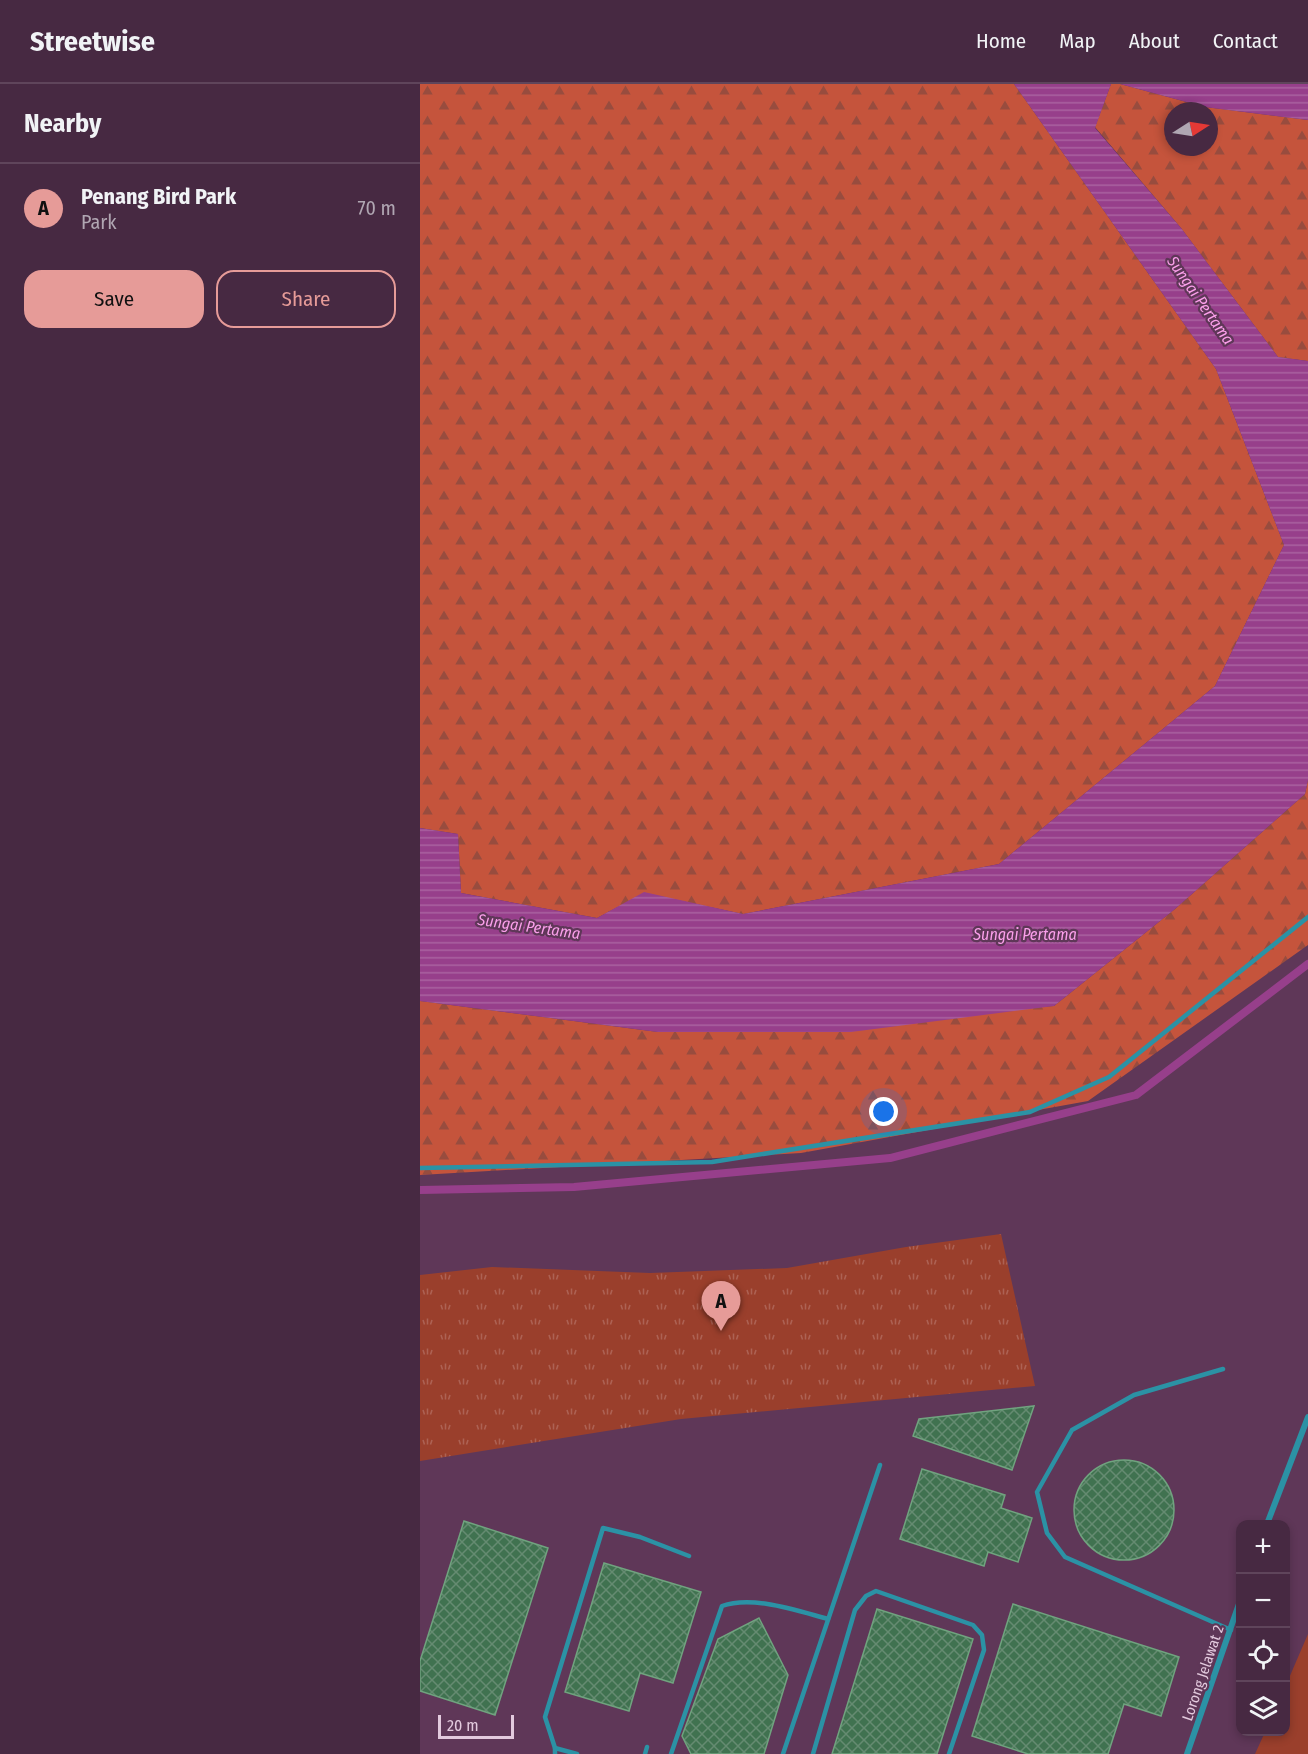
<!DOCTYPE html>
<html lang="en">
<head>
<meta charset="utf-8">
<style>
	:root { --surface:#472942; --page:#51354d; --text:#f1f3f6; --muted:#b0a6b2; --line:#5f455b; --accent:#e69b98 }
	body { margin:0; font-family:"Fira Sans Condensed",sans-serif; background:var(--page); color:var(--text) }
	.controls { position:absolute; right:18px; bottom:18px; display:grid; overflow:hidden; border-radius:12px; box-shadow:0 3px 9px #0003 }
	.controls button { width:54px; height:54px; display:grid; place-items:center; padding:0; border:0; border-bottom:2px solid var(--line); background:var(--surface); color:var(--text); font:30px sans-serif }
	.compass { position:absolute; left:744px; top:18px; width:54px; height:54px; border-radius:50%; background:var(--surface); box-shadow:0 3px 9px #0003; rotate:78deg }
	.scale { position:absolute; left:18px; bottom:15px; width:76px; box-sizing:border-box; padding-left:6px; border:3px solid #e3cade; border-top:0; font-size:16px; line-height:21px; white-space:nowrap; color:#e3cade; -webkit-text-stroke:4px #5f3758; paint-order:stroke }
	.you { position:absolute; left:464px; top:1028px; width:21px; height:21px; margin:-15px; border:4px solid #fff; border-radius:50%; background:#1a73e8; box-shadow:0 0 0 9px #1a73e833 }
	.badge { display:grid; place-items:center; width:39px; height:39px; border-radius:50%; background:var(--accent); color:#111; font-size:20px; font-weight:700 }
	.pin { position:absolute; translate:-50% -50px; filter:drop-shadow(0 2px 3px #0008) }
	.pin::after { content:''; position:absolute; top:32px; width:21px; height:18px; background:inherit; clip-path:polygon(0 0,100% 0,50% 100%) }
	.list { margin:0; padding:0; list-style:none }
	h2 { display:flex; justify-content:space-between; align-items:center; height:78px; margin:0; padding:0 24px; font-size:26px }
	h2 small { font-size:20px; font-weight:400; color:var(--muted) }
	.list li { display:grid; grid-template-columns:39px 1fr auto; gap:18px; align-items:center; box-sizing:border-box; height:90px; padding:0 24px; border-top:2px solid var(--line) }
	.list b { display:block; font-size:22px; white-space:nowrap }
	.list p { margin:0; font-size:20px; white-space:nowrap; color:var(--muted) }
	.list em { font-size:20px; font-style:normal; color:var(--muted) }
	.actions { display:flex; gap:12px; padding:18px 24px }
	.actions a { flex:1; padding:14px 0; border:2px solid var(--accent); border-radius:18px; text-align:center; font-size:21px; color:var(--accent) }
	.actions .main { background:var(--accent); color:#111 }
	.icon { flex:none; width:33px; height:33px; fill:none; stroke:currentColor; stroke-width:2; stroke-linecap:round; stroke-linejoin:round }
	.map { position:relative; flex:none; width:888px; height:1670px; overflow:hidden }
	header { display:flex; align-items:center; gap:36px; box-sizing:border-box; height:84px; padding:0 30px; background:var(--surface); border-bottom:2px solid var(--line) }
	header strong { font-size:28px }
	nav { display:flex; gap:33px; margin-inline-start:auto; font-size:21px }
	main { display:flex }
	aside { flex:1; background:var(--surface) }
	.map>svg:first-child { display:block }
</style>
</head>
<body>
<header>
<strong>Streetwise</strong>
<nav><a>Home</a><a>Map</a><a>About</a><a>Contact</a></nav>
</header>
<main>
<aside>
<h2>Nearby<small></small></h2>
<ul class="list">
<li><span class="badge">A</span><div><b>Penang Bird Park</b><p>Park</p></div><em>70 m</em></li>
</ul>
<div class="actions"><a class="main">Save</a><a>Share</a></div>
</aside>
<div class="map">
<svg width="888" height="1670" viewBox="0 0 888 1670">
	<defs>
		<pattern id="forest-firs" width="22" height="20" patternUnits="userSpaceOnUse" patternTransform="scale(1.5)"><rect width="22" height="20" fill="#c5543c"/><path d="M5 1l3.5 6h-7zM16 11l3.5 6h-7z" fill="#984c3e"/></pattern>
		<pattern id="park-tufts" width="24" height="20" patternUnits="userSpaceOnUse" patternTransform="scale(1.5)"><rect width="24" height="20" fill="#9a3f2c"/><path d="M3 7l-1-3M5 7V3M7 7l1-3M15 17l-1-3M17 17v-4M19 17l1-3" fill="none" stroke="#ad6254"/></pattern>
		<pattern id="water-rules" width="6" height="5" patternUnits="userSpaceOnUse" patternTransform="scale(1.5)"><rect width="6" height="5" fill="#973f8b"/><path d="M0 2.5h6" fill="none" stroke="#aa62a0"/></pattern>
		<pattern id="building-cross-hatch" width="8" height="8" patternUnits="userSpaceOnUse" patternTransform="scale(1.5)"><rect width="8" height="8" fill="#407250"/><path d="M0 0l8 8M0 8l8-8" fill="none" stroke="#658b71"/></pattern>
	</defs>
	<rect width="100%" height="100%" fill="#5f3758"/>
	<path fill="#9a3f2c" d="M888 1550V1670H835L845 1648H866V1601Z"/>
	<g fill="url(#forest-firs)" fill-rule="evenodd">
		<path d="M0 0H594L796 285 864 461 795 602 579 780 323 830 224 809 177 834 41 809 38 750 0 744Z"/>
		<path d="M691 0H700L785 23 888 36V277L858 273 761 144 675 43ZM753 27H789V63H753Z"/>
		<path d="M888 696V861L668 1017 381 1069 0 1091V917L238 948 634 922 755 825 885 710Z"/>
	</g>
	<path fill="url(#park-tufts)" d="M581 1150 615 1302 261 1335 0 1377V1191L72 1183 230 1189 367 1184 486 1163Z"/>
	<g fill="url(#water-rules)">
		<path d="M594 0H691L675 44 761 144 858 273 888 277V696L885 710 755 825 634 922 431 948H238L0 917V744L38 750 41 809 177 834 224 808 323 830 579 780 795 602 864 461 796 285Z"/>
		<path d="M700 0H888V36L785 23Z"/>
	</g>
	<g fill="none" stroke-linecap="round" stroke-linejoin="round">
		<path stroke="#973f8b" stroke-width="8" d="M0 1106 154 1103 470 1074 716 1011 888 880"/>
	</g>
	<g fill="url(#building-cross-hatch)" stroke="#70a37f" stroke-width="1.5">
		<path d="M614 1322 592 1386 493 1352 499 1335Z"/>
		<circle cx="704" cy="1426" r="50"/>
		<path d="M502 1385 585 1411 581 1424 612 1434 598 1478 568 1468 564 1482 480 1455Z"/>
		<path d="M44 1437 128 1464 75 1631 0 1607V1577Z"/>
		<path d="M184 1479 281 1508 253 1599 220 1589 209 1627 145 1608Z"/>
		<path d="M593 1520 759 1573 741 1632 704 1620 688 1670H608L552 1652Z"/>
		<path d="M457 1525 553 1555 517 1670H412Z"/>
		<path d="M339 1534 368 1591 344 1670H271L262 1652 298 1555Z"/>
	</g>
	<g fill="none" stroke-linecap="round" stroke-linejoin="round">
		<g stroke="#2b92a5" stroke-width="4.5">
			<path d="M0 1084 292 1078 610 1028 689 993 888 833"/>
			<path d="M803 1285 714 1311 652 1346 617 1408 627 1449 645 1473 811 1546"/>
			<path d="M135 1664 157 1670"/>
			<path d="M135 1670V1664L125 1633 183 1444 220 1453 269 1472"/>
			<path d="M225 1670 227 1663"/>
			<path d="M251 1670 302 1522C333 1511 378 1527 408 1535"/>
			<path d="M363 1670 460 1381"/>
			<path d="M393 1670 435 1526 446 1512 456 1507 553 1541 562 1551 564 1566 529 1670"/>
		</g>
		<g stroke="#2b92a5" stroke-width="6">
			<path d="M847 1440 888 1333"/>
			<path d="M767 1670 820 1517"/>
		</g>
	</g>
	<g text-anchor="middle" stroke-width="4.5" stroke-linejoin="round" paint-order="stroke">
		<g font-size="15" fill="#e3cade" stroke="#5f3758">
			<text transform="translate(783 1589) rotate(-71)" y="5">Lorong Jelawat 2</text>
		</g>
		<g font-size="16" font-style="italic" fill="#fb9feb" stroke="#5f3758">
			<text transform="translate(781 216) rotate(55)" y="6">Sungai Pertama</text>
			<text transform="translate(109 842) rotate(8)" y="6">Sungai Pertama</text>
			<text x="605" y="856">Sungai Pertama</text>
		</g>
	</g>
</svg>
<div class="controls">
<button>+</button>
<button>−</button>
<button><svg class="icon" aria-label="locate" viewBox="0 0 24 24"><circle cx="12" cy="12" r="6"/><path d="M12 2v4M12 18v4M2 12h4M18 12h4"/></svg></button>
<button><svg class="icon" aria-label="layers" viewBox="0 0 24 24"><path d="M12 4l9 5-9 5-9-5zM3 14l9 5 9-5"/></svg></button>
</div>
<svg class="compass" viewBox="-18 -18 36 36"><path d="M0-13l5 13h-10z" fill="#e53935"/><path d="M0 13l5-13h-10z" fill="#b0a6b2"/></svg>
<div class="scale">20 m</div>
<div class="you"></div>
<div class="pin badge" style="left:301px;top:1247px">A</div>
</div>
</main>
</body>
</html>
